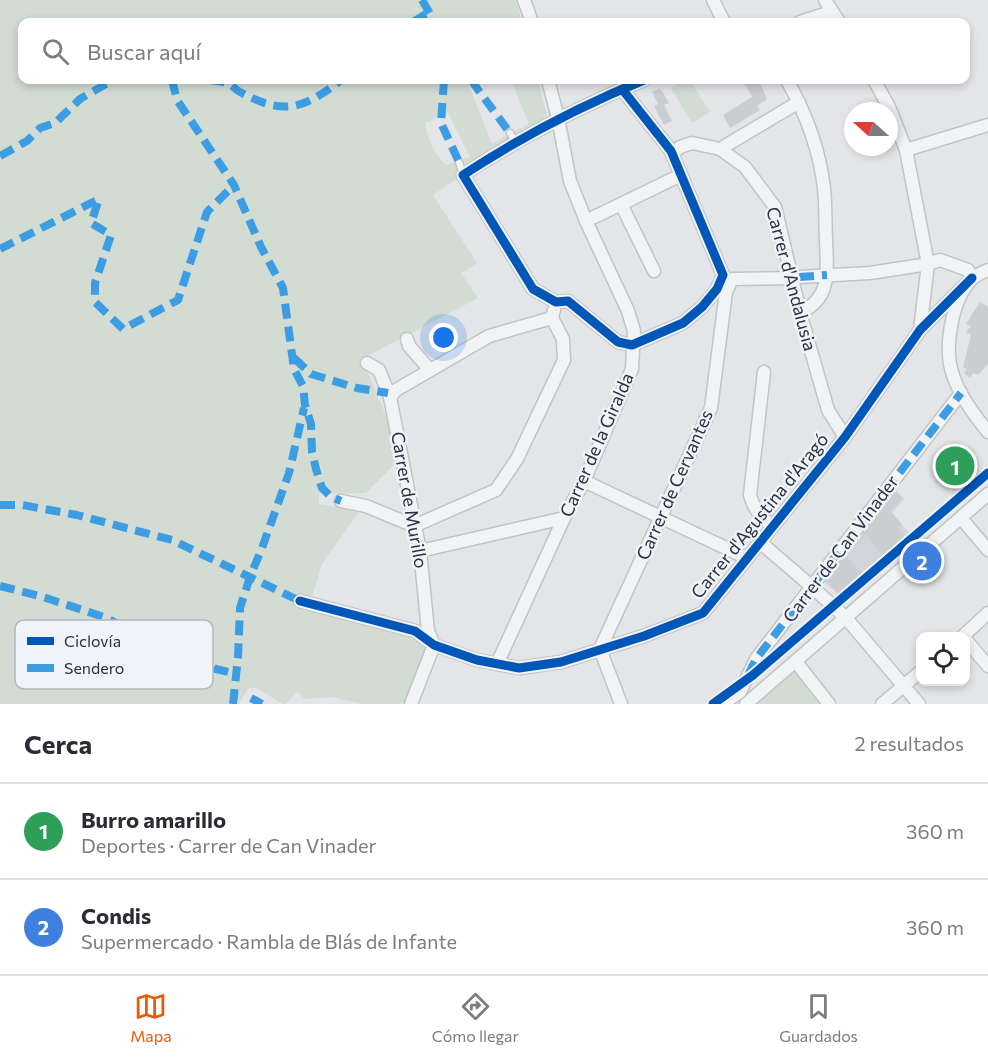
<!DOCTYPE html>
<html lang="es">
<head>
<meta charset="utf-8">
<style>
	:root { --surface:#fff; --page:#f7f7f7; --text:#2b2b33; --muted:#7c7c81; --line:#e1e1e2; --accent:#ea580c }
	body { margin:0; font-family:Commissioner,sans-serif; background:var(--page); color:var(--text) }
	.controls { position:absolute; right:18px; bottom:18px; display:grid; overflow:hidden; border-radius:12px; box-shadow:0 3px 9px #0003 }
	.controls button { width:54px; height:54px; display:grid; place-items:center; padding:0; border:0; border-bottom:2px solid var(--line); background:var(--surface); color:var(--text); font:30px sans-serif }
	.compass { position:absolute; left:844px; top:102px; width:54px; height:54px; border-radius:50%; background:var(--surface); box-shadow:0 3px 9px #0003; rotate:291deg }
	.you { position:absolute; left:444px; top:338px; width:21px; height:21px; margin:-15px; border:4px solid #fff; border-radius:50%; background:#1a73e8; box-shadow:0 0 0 9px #1a73e833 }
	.badge { display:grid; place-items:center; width:39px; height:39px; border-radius:50%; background:var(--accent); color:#fff; font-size:20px; font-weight:700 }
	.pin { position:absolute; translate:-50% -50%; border:3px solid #fff; box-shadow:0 2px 6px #0006 }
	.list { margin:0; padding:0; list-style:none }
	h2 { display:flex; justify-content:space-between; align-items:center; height:78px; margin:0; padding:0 24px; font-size:26px }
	h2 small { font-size:20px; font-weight:400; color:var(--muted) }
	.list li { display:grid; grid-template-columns:39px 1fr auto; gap:18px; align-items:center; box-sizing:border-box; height:96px; padding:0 24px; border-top:2px solid var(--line) }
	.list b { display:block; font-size:22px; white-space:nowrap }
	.list p { margin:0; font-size:20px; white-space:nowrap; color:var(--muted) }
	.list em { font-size:20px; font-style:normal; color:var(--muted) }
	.icon { flex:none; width:33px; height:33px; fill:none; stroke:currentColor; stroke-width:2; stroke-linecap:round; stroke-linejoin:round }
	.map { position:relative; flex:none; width:988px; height:704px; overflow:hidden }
	.search { position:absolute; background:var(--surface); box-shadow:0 3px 9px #0003; left:18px; right:18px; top:18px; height:66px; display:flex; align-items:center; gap:15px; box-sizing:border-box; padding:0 21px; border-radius:12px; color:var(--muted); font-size:22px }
	.sheet { height:270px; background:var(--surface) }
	nav { display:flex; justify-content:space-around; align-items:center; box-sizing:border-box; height:84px; border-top:2px solid var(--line); background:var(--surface); font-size:16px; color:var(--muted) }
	nav a { display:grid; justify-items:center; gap:3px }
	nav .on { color:var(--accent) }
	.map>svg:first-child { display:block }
</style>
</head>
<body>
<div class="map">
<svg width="988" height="704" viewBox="0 0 988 704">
	<rect width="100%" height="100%" fill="#e3e5e8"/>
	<path fill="#d1d4db" d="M893 487 904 499 892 512 911 536 841 597 820 578Z"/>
	<g fill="#d2dcd3" fill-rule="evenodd">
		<path d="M0 0H516L522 22H22V80H467L492 144 529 124 511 80H538L547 116 433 195 477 263 461 273 478 298 362 359 391 428 397 462 366 493 319 494V504L360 510 322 564 313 594 296 606 397 631 428 647 413 699 399 704H362L332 697 305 699 297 692 286 704H283L256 688H248L239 704H0ZM448 113 470 157 446 165C432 152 429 141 425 123Z"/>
		<path d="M685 80H690L710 112 692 123 671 88Z"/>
		<path d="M954 441 975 451 955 491 935 481Z"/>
		<path d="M795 671 822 704H756Z"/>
	</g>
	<g fill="#cbcdd0">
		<path d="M743 80H759L767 99 757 106 760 110 730 128 723 115 752 97Z"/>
		<path d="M660 88 669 103 664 105 672 121 664 125 654 106 658 104 652 92Z"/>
		<path d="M980 302 988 307V364L978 375 973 373 970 378 964 373 967 369 963 367 971 335 966 332 971 326 966 324Z"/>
		<path d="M896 491 902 498 890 511 901 524 898 528 906 538 884 557 866 535 849 553Z"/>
		<path d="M846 556 863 575 843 593 842 592 839 594 826 581Z"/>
	</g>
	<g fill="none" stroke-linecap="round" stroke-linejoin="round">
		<g stroke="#c1c3c6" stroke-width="9">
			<g id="lane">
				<path d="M510 133 515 141"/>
				<path d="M459 162 463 175"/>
			</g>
		</g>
		<g stroke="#c1c3c6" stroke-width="15">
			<g id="street">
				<path d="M524 0 532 22"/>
				<path d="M713 0 724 22"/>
				<path d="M825 0 839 22"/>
				<path d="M800 22 831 12"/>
				<path d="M787 80C805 112 820 151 824 189 826 206 825 223 826 240 827 269 832 298 801 312"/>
				<path d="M874 80 889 107 906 150 928 264 920 330"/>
				<path d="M622 89 671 151 723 275 717 289 702 307 683 323 632 345 618 342 568 301 556 302 533 289 463 175C521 137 580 106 644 80"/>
				<path d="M725 146 799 102"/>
				<path d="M906 150 988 125"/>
				<path d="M672 154 680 147 692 143 720 149 745 167 775 207 801 316 828 410 845 437"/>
				<path d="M621 204 654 271"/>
				<path d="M586 221 681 175"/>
				<path d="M988 270C983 272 976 275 972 279 952 299 944 346 952 372 958 394 974 415 988 432"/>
				<path d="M799 277 870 273 928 264 940 260 968 270 972 278"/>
				<path d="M407 339 409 346 430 370"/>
				<path d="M367 363 379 370 390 397 420 551 428 631 434 645"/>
				<path d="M764 372 750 495C754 509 760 518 772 525"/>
				<path d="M390 397 396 390 489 336 552 318 554 310"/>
				<path d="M584 481 747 558"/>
				<path d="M341 501 366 506 414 526 496 490 517 459 564 360 563 339 552 318"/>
				<path d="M961 518 988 550"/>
				<path d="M760 542 811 586 846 618 919 704"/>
				<path d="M420 551 564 518"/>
				<path d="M300 601 415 631 434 645 477 660 519 668 561 662 644 636 703 613 845 437 920 330 972 278"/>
				<path d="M963 636 988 613"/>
				<path d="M966 640 988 666"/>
				<path d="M796 662 829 704"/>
				<path d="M497 664 564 518 584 481 632 369 634 331 628 311 586 221 570 181 558 118 548 80"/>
				<path d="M411 704 434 645"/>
				<path d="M621 704 600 649 711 408 726 292 732 279 793 278"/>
				<path d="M722 704 740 692 756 659 961 393"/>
				<path d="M746 704 988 494"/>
				<path d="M882 704 920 672"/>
			</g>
		</g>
		<use href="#lane" stroke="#f2f3f5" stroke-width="6"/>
		<use href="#street" stroke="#f2f3f5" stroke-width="12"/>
		<g stroke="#3d9de3" stroke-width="8" stroke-dasharray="15 8" stroke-linecap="butt">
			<path d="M422 0 435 22"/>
			<path d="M413 22 429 12"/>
			<path d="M172 80 177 100 234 185 261 247 283 288 294 369 303 386 305 405 311 424 312 452 316 469 322 488 331 497 341 501"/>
			<path d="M210 80C216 81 223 81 229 84 233 86 236 90 240 92 284 116 304 109 341 80"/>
			<path d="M444 80 441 123 459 162"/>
			<path d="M471 80 510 133"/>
			<path d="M0 156 27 141 40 128 55 123 80 99 113 80"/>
			<path d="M0 249 99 199 91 223 111 235 95 283V302L123 329 178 300 207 212 234 185"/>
			<path d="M799 277 827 275"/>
			<path d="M294 358 311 374 357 388 388 393"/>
			<path d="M0 505H22L77 515 172 540 300 601"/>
			<path d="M0 586 43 597 104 617 169 649 190 654 216 669 237 674"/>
			<path d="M748 675 756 659 961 393"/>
			<path d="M251 698 262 704"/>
			<path d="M233 704 238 657 240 608 250 577 262 548 289 473 304 408"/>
		</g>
		<g stroke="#f0f3f7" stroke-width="13">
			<g id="cycleway">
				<path d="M622 89 671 151 723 275 717 289 702 307 683 323 632 345 618 342 568 301 556 302 533 289 463 175C521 137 580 106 644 80"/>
				<path d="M300 601 415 631 434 645 477 660 519 668 561 662 644 636 703 613 845 437 920 330 972 278"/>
				<path d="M713 704 753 675 988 473"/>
			</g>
		</g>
		<use href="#cycleway" stroke="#0057b8" stroke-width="9"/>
	</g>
	<g text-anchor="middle" stroke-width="5" stroke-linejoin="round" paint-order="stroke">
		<g font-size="18" fill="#293042" stroke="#f0f3f7">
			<text transform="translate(791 279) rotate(75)" y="6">Carrer d'Andalusia</text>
			<text transform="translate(597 445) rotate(-66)" y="6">Carrer de la Giralda</text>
			<text transform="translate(675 485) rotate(-66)" y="6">Carrer de Cervantes</text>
			<text transform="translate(409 500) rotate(80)" y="6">Carrer de Murillo</text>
			<text transform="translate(760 516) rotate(-51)" y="6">Carrer d'Agustina d'Aragó</text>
			<text transform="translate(841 549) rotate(-53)" y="6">Carrer de Can Vinader</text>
		</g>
	</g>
	<rect x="15" y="620" width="198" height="69" rx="9" fill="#f0f3f7" stroke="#b4b8c1" stroke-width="1.5"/>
	<rect x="27" y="637" width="27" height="8" fill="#0057b8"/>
	<rect x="27" y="664" width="27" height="8" fill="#3d9de3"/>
	<g font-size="16" fill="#293042">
		<text x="64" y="647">Ciclovía</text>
		<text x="64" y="674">Sendero</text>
	</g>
</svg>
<div class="controls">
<button><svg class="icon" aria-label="locate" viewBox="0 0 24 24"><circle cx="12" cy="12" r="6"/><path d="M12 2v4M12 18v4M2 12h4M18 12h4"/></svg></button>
</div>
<svg class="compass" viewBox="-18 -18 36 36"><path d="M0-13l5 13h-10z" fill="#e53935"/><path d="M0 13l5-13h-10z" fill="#7c7c81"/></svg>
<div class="you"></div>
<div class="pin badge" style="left:955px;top:466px;background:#2e9e5b">1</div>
<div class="pin badge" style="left:922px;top:561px;background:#3f7fe0">2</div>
<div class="search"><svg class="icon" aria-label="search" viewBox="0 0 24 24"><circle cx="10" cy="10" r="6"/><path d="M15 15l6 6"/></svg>Buscar aquí</div>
</div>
<section class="sheet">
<h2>Cerca<small>2 resultados</small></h2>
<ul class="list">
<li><span class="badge" style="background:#2e9e5b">1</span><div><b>Burro amarillo</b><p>Deportes · Carrer de Can Vinader</p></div><em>360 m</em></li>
<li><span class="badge" style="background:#3f7fe0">2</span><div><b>Condis</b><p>Supermercado · Rambla de Blás de Infante</p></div><em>360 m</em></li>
</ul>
</section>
<nav>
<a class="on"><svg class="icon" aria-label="map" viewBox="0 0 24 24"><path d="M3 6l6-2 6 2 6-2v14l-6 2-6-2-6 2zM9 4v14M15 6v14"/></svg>Mapa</a>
<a><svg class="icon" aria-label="directions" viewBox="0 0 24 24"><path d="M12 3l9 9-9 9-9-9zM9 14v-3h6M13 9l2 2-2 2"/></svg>Cómo llegar</a>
<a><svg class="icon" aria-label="saved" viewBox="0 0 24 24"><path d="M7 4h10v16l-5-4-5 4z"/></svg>Guardados</a>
</nav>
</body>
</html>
